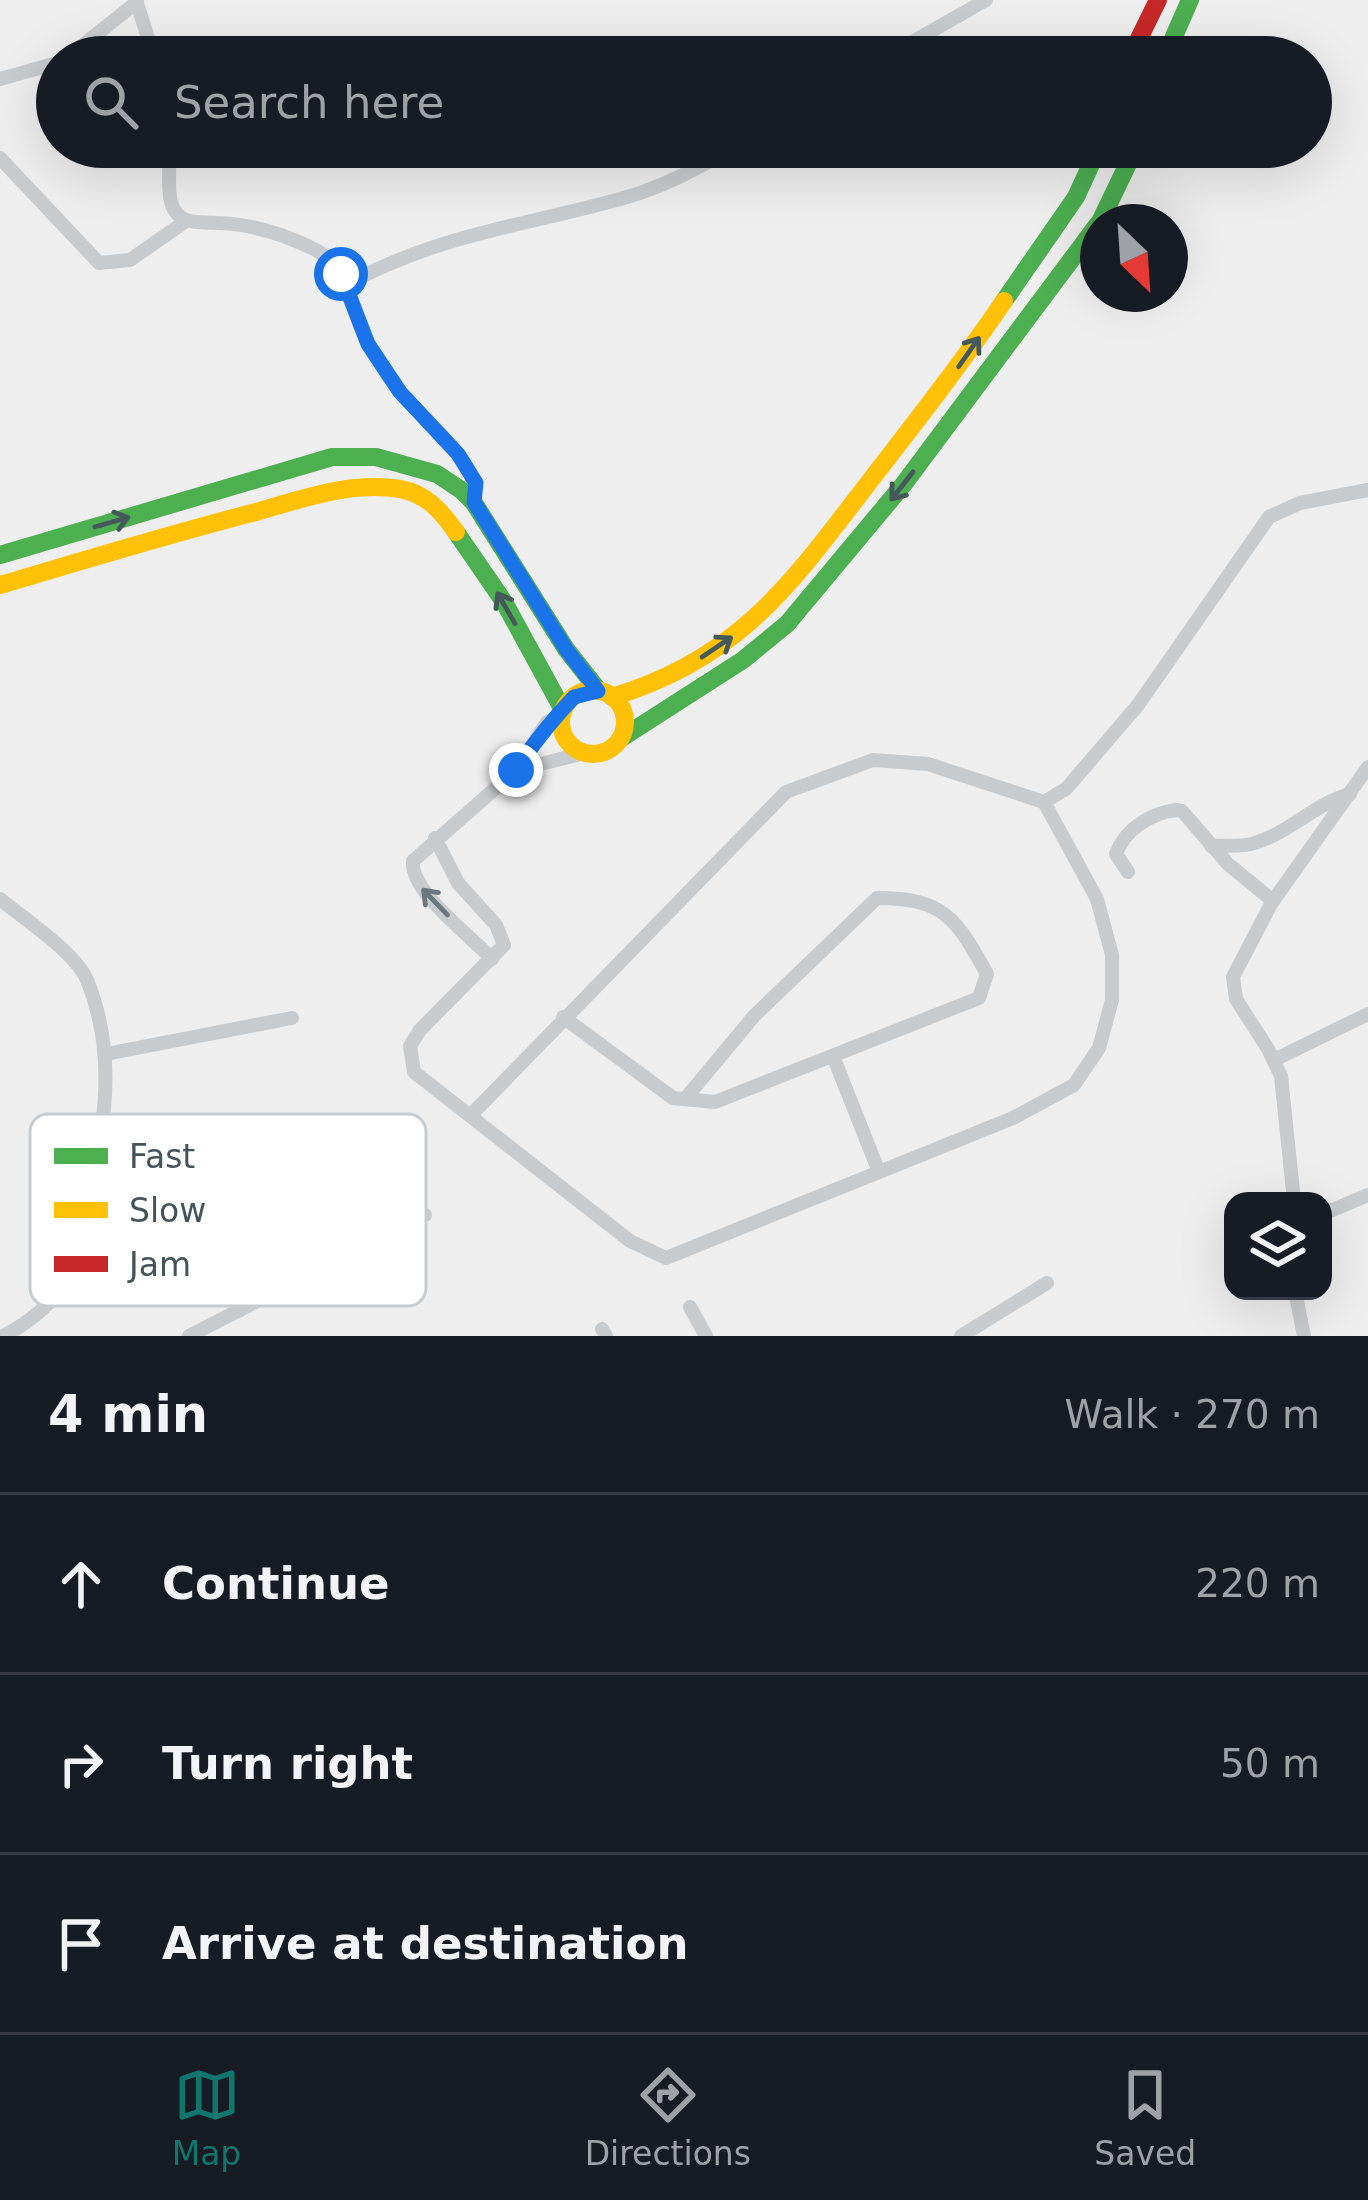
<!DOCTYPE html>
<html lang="en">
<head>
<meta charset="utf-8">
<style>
	:root { --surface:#171b24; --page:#242831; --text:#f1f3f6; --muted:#9ea1a6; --line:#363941; --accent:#0f766e }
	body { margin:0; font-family:"DejaVu Sans",sans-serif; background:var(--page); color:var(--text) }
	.controls { position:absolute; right:36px; bottom:36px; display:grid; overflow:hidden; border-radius:24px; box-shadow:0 12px 48px #0002 }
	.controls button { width:108px; height:108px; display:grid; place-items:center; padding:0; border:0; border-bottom:3px solid var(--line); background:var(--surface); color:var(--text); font:60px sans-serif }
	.compass { position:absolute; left:1080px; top:204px; width:108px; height:108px; border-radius:50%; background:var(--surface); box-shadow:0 12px 48px #0002; rotate:155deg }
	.stop { position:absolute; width:36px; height:36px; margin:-27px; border:9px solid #1a73e8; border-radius:50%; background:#fff }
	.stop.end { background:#1a73e8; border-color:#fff; box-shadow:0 3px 12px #0008 }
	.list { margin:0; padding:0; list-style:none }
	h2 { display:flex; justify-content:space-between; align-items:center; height:156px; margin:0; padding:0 48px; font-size:51px }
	h2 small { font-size:39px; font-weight:400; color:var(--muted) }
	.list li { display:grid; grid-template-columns:78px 1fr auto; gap:36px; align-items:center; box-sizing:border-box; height:180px; padding:0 48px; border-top:3px solid var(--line) }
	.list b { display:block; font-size:45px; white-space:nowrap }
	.list em { font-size:39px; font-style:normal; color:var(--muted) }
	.icon { flex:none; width:66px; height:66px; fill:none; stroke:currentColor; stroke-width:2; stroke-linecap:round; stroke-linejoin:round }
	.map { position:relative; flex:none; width:1368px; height:1336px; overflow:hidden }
	.search { position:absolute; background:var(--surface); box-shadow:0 12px 48px #0002; left:36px; right:36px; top:36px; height:132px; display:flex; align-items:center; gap:30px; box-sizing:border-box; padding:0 42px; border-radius:66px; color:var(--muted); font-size:45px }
	.sheet { height:696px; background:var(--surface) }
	nav { display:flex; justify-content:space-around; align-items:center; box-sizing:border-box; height:168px; border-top:3px solid var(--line); background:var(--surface); font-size:33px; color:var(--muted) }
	nav a { display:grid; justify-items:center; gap:6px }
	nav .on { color:var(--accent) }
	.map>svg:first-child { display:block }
</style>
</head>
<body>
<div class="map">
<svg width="1368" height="1336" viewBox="0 0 1368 1336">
	<rect width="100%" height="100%" fill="#efeeee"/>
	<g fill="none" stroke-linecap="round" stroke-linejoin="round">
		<g stroke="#c8cbcd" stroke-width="14">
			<path d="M136 0 154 57"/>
			<path d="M68 57 137 2"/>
			<path d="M886 57 986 0"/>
			<path d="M0 79 57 63"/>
			<path d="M169 147C171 165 165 197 175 211 184 225 203 222 218 223 251 224 286 235 316 250 348 267 350 307 365 337 374 355 387 375 400 392 422 420 484 462 474 503"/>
			<path d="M0 158 99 263 130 260 186 221"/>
			<path d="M346 285C440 233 527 226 627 197 666 186 701 166 736 147"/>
			<path d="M516 770 585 753"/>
			<path d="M435 838 458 883 496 925 504 945 420 1030 410 1046 414 1072 630 1241 666 1258 1013 1118 1074 1085 1099 1048 1112 1000V955L1097 899 1044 802"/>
			<path d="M1211 846C1224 845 1238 847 1251 844 1287 835 1314 804 1350 794"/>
			<path d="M1128 872 1116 854C1125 829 1151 813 1176 810L1182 811 1228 864 1273 901"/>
			<path d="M0 899C24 919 75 952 87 980 118 1056 104 1127 88 1205 82 1232 79 1259 64 1283 49 1307 27 1324 3 1336"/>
			<path d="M492 959C471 936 410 892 413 861L516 770 547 722 562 715"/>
			<path d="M563 1017 673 1098 715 1102 979 998 987 974C956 918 944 898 877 898L754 1016 685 1099"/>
			<path d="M106 1054 292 1018"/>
			<path d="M833 1056 879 1172"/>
			<path d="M1274 1060 1368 1014"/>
			<path d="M471 1115 786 792 873 760 928 764 1044 802 1066 789 1138 705 1269 517 1300 503 1368 490"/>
			<path d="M158 1151 192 1211 239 1311"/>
			<path d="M1294 1201 1281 1076 1268 1049 1236 999 1233 977 1271 904 1368 767"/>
			<path d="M1323 1214 1368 1195"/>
			<path d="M69 1273 341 1137"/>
			<path d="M1295 1291 1304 1336"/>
			<path d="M690 1307 706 1336"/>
			<path d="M602 1329 606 1336"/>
			<path d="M189 1336 425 1215"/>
			<path d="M961 1336 1047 1283"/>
		</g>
		<g stroke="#4caf50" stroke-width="18">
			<path d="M1165 57 1190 0"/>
			<path d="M1100 222 1136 147"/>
			<path d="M1004 301 1076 197 1099 147"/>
			<path d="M456 532 504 602 563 710"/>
			<path d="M0 555 332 457H376L437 474 461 490 474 503 566 649 599 691"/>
			<path d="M620 739 743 660 787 624 903 485 1098 224"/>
		</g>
		<g stroke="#ffc107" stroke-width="18">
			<path d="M0 585C85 560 170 534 256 512 302 499 351 481 400 489 427 494 441 511 456 532"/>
			<circle cx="593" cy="722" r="32"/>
			<path d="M612 697C743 658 794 579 873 477 918 419 963 361 1004 301"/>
		</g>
		<path stroke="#c62828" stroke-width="18" d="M1130 57 1158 0"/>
	</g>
	<defs><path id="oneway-shaft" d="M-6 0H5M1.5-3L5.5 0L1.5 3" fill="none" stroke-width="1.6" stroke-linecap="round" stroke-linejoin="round" transform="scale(3)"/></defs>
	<g stroke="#45585a">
		<use href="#oneway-shaft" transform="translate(969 352) rotate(-55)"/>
		<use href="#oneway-shaft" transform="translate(902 486) rotate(128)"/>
		<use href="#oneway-shaft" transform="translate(112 522) rotate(-16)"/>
		<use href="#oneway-shaft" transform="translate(506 608) rotate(-120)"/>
		<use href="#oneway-shaft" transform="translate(717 647) rotate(-34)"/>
	</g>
	<use stroke="#6c777d" href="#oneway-shaft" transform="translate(435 902) rotate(-134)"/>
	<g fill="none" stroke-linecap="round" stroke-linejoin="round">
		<path stroke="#1a73e8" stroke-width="15" d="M341 274 368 344 400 392 458 454 476 483 474 502 566 649 598 691 574 697C553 719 534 742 516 770"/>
	</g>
	<rect x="30" y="1114" width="396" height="192" rx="18" fill="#fff" stroke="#c7cbce" stroke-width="3"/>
	<rect x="54" y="1148" width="54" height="16" fill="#4caf50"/>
	<rect x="54" y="1202" width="54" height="16" fill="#ffc107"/>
	<rect x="54" y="1256" width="54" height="16" fill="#c62828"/>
	<g font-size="33" fill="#45535b">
		<text x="129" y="1168">Fast</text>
		<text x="129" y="1222">Slow</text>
		<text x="129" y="1276">Jam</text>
	</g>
</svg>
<div class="controls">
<button><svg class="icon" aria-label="layers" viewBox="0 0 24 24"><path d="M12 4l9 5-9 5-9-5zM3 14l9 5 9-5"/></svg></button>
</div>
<svg class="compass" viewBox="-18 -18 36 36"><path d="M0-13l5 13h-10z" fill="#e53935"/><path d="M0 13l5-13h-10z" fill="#9ea1a6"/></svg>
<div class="stop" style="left:341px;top:274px"></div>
<div class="stop end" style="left:516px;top:770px"></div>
<div class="search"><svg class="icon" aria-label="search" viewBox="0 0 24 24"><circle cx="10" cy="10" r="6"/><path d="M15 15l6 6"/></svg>Search here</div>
</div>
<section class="sheet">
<h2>4 min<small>Walk · 270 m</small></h2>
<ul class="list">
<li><svg class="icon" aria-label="ahead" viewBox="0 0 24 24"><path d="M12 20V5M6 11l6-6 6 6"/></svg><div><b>Continue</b></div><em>220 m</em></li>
<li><svg class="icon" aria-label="right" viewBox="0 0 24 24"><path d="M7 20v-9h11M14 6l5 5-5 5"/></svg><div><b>Turn right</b></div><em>50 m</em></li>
<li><svg class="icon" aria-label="arrive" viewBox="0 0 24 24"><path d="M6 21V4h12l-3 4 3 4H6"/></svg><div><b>Arrive at destination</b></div></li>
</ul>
</section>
<nav>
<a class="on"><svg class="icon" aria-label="map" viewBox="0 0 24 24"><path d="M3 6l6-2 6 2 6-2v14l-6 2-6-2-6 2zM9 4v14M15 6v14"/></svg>Map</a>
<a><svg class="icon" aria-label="directions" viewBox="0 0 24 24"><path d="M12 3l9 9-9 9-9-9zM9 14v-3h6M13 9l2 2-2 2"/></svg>Directions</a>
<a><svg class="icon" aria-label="saved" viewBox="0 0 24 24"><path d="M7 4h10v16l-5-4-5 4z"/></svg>Saved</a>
</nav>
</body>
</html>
